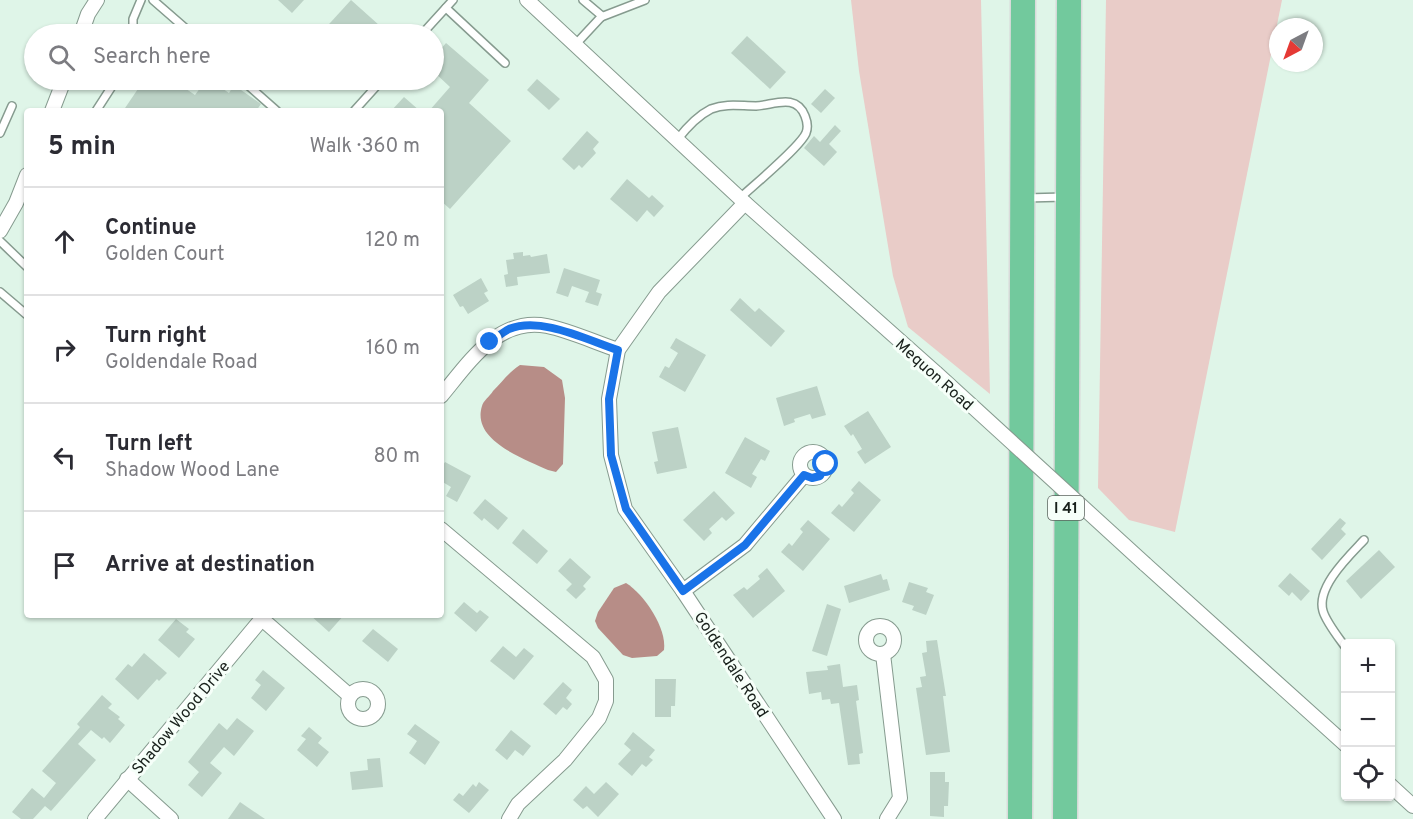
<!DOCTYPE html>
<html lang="en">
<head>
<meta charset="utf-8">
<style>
	:root { --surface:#fff; --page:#f2f2f3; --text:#2b2b33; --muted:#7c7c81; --line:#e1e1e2 }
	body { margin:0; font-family:Overpass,sans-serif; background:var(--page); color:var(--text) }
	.controls { position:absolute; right:18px; bottom:18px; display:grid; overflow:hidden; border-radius:6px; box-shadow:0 2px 4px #0004 }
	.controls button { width:54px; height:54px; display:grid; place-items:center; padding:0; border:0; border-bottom:2px solid var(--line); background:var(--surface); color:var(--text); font:30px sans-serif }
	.compass { position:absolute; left:1269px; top:18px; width:54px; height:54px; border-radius:50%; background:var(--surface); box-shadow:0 2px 4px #0004; rotate:221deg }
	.stop { position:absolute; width:18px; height:18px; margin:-14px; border:4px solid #1a73e8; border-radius:50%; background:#fff }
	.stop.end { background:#1a73e8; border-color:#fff; box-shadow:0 2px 6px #0008 }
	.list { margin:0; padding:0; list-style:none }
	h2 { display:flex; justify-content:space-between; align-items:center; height:78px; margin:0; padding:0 24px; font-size:26px }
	h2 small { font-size:20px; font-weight:400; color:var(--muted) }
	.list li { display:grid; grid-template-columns:39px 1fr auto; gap:18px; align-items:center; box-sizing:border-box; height:108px; padding:0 24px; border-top:2px solid var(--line) }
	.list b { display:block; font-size:22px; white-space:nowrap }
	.list p { margin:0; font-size:20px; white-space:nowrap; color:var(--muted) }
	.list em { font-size:20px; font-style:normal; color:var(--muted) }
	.icon { flex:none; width:33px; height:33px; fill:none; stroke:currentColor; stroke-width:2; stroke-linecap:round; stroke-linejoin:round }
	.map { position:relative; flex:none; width:1413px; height:819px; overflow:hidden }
	.search { position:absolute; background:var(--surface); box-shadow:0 2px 4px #0004; left:24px; top:24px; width:420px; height:66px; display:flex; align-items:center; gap:15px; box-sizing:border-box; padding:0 21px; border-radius:33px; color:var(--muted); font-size:22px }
	.panel { position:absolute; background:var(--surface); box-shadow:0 2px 4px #0004; left:24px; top:108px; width:420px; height:510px; border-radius:6px }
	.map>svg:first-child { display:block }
</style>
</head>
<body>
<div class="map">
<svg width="1413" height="819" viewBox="0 0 1413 819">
	<rect width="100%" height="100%" fill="#dff5e8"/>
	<g fill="#e9ccc8">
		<path d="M851 0H981L990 394 908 327 893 276 859 71Z"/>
		<path d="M1106 0H1282L1175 532 1129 520 1098 488Z"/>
	</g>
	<g fill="#b78d87">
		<path d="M520 365 544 367 562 380 565 398 563 464 556 472 548 470C525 459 471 441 482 406 483 401 490 396 493 391 502 382 509 372 520 365Z"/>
		<path d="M626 583C644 594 667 628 664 650L657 656 632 658 623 655 598 628 595 621 598 612 614 588Z"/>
	</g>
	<g fill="#bcd2c6">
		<path d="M278 0H304L292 13Z"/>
		<path d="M351 0 389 34H320Z"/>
		<path d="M747 36 786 72 770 89 731 53Z"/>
		<path d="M446 43 489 80 469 103 511 141 450 209 441 201V111H429L450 87 434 72V57Z"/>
		<path d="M537 79 560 99 549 110 527 90Z"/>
		<path d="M144 80H173L195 95 206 80H210L229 93 234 85 261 104 256 111H123Z"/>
		<path d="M825 89 835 98 821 113 811 104Z"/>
		<path d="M404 97 420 111H391Z"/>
		<path d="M835 125 841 131 829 144 837 152 824 166 804 148 814 136 820 142Z"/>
		<path d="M587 131 599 142 593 149 596 153 582 168 579 165 574 170 562 159Z"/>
		<path d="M627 179 649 198 652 195 664 206 654 217 647 210 637 222 610 199Z"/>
		<path d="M523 252V256L530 255 531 257 547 254 550 273 517 277 518 285 506 287 504 275 508 274 506 260 514 259 513 253Z"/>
		<path d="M564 268 600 280 596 292 602 294 598 306 585 302 589 292 572 286 568 297 556 293Z"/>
		<path d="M481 278 488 291 484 293 489 301 468 314 463 306 460 307 453 295Z"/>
		<path d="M740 298 755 312 759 308 785 331 771 347 730 310Z"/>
		<path d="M676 338 706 355 685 392 659 377 665 366 669 368 678 353 670 348Z"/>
		<path d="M817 386 826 415 812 419 810 414 794 419 795 422 784 426 776 398Z"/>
		<path d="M868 411 891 447 865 464 857 452 862 449 853 434 851 436 844 426Z"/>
		<path d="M678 427 687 468 657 474 654 462 658 461 652 432Z"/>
		<path d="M745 437 770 451 765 461 761 459 752 474 757 477 751 488 725 473Z"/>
		<path d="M445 462 471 476 457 502 446 496 451 487 441 481V469Z"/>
		<path d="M859 481 881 500 854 532 831 513 839 504 842 507 854 493 851 490Z"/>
		<path d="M714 491 735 513 726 521 722 517 709 529 712 533 704 541 683 520Z"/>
		<path d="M485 499 508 518 498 530 484 518 482 521 473 513Z"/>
		<path d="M1340 518 1346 523 1341 529 1346 534 1322 560 1311 549Z"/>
		<path d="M808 520 830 539 803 571 781 552 789 543 792 546 803 532 800 529Z"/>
		<path d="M523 529 548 551 537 564 512 543Z"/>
		<path d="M1379 550 1395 567 1361 599 1346 581Z"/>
		<path d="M570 558 591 577 583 586 586 589 576 599 566 590 572 584 558 571Z"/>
		<path d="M767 568 785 591 753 618 733 595 744 587 747 590 760 579 758 576Z"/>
		<path d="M1290 573 1310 591 1301 601 1292 592 1289 596 1278 586Z"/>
		<path d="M881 574 883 580 887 579 890 590 849 603 844 586Z"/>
		<path d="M909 582 928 588 926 592 934 595 926 615 912 610 914 606 902 602Z"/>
		<path d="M464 602 477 613 480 610 489 617 476 632 454 613Z"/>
		<path d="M827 604 841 609 827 656 812 651Z"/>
		<path d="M310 615H344L329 632Z"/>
		<path d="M176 619 189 629 186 632 195 639 179 658 158 640Z"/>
		<path d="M373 629 398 649 388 662 362 641Z"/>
		<path d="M937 640 946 696H943L950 752 926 755 916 688 922 687 920 677 926 676 922 653 927 652 926 641Z"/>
		<path d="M503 646 516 657 524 648 534 656 514 680 490 661Z"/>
		<path d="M144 653 167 673 159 681 157 679 138 700 115 679 128 664 132 667Z"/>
		<path d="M840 664 843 687 857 685 859 700 856 701 863 753 859 754 860 764 848 765 839 703 831 704 830 699 822 700 821 692 809 694 806 672 828 670 827 666Z"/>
		<path d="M263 670 285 688 266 711 251 698 261 685 255 680Z"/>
		<path d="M655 679H676L675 706H671V717H655Z"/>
		<path d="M563 682 572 690 566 698 572 704 567 710 563 707 556 715 543 704Z"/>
		<path d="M102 695 112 704 108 708 120 717 118 719 125 725 110 743 104 737 102 739 91 730 78 744 96 760 51 811 45 806 33 819H21L12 812 32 788 44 798 56 783 42 771 80 727 77 724Z"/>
		<path d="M237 718 254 731 234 756 224 747 210 763 222 773 202 797 188 785 199 772 188 762 219 723 227 730Z"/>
		<path d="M415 724 440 742 425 765 409 753 417 741 407 734Z"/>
		<path d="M309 727 322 738 318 743 329 752 317 767 297 750 306 739 301 736Z"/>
		<path d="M511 730 531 746 523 756 515 750 507 760 495 750Z"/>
		<path d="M633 732 655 750 649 757 653 760 646 767 642 764 632 776 618 764 631 750 624 744Z"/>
		<path d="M380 758 383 787 352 790 350 772 368 770 367 759Z"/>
		<path d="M930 772H945V782H949L948 806H944V817L930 816Z"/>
		<path d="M479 782 489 790 469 813 453 800 459 793 463 796 473 784 476 787Z"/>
		<path d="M606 782 619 794 598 817 587 806 583 809 573 800 586 786 594 794Z"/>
		<path d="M240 802 265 819H228Z"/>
	</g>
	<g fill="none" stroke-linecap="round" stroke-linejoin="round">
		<g stroke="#869b8f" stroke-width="10">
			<g id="service">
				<path d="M153 0 192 34"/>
				<path d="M446 8 505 63"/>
				<path d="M601 17 645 0"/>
				<path d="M133 34V19L141 0"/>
				<path d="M422 34 453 0"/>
				<path d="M575 45 602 16 583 0"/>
				<path d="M242 80 277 111"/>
				<path d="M96 111 116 80"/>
				<path d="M354 111 382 80"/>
				<path d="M0 133 12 106"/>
				<path d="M677 140C687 127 697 116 711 109 727 103 740 106 756 106 774 105 796 93 805 116 807 121 808 128 806 133 800 147 754 185 740 198"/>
				<path d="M1025 198 1065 197"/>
				<path d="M0 241 27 267"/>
				<path d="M0 292 27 315"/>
				<path d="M1346 648C1339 638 1326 622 1323 611 1316 587 1349 556 1364 540"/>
			</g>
		</g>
		<g stroke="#869b8f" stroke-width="16">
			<g id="minor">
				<path d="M527 0 745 203 936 373"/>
				<path d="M81 34 88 14 97 0"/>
				<path d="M52 111 64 80"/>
				<path d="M745 203 659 292 618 350 609 399 611 455 625 509 683 591 834 819"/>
				<path d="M0 231 16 203 27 175"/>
				<path d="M441 396C468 364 498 316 547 326 571 331 594 342 618 350"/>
				<circle cx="813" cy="465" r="13"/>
				<path d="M441 529 593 657 606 680V701L599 718 565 760 518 804 509 819"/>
				<path d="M1145 564 1346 745"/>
				<path d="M683 591 745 545 804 475"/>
				<path d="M262 619 350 696"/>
				<circle cx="880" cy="640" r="14"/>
				<path d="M883 654 900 798 887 819"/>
				<circle cx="363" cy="704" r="15"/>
				<path d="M127 779 171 819"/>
				<path d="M1390 785 1413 806"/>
				<path d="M95 819 265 615"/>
			</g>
		</g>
		<g stroke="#dadbdb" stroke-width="27">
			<g id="motorway">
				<path d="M1020 819 1023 0"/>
				<path d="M1065 819 1069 0"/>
			</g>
		</g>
		<use href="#service" stroke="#fff" stroke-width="7"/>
		<use href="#minor" stroke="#fff" stroke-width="14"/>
		<use href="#motorway" stroke="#72c99d" stroke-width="24"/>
		<g stroke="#869b8f" stroke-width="16" stroke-linecap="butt">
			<path id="minor-bridge" d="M936 373 1145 564"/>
		</g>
		<use href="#minor-bridge" stroke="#fff" stroke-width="14"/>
	</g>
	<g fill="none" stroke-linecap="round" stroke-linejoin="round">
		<path stroke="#1a73e8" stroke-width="8" d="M490 342C496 338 503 332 509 329 541 316 587 340 618 350L609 399 611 455 626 509 683 591 745 545 804 475 812 478 820 476 826 464"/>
	</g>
	<g text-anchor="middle" stroke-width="6" stroke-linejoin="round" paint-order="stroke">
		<rect fill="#f6fff9" stroke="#5b645e" stroke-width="1.5" x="1048" y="496" width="36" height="24" rx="4.5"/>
		<g font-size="15" font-weight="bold" fill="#19211c">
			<text x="1066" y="513">I 41</text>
		</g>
		<g font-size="16" fill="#19211c" stroke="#f6fff9">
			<text transform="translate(935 374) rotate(42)" y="6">Mequon Road</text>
			<text transform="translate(732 664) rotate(57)" y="6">Goldendale Road</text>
			<text transform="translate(180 717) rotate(-50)" y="6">Shadow Wood Drive</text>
		</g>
	</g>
</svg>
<div class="controls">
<button>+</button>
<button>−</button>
<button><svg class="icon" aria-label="locate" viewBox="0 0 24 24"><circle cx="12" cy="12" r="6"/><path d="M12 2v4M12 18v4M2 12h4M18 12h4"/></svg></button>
</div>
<svg class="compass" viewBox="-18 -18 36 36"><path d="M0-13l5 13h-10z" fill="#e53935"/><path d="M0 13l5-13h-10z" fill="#7c7c81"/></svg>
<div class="stop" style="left:826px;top:464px"></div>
<div class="stop end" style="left:490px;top:342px"></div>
<div class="search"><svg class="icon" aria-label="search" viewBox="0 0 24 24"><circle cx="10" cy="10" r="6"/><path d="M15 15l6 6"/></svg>Search here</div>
<section class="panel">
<h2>5 min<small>Walk · 360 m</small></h2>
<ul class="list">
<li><svg class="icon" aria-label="ahead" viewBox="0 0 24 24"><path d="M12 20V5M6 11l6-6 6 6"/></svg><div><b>Continue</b><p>Golden Court</p></div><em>120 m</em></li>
<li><svg class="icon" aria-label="right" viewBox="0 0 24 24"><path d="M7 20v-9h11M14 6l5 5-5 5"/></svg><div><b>Turn right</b><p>Goldendale Road</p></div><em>160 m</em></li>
<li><svg class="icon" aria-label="left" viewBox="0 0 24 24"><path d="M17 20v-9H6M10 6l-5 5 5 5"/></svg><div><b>Turn left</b><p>Shadow Wood Lane</p></div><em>80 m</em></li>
<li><svg class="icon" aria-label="arrive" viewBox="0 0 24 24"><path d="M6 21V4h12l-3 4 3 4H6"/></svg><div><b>Arrive at destination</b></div></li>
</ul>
</section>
</div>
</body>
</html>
